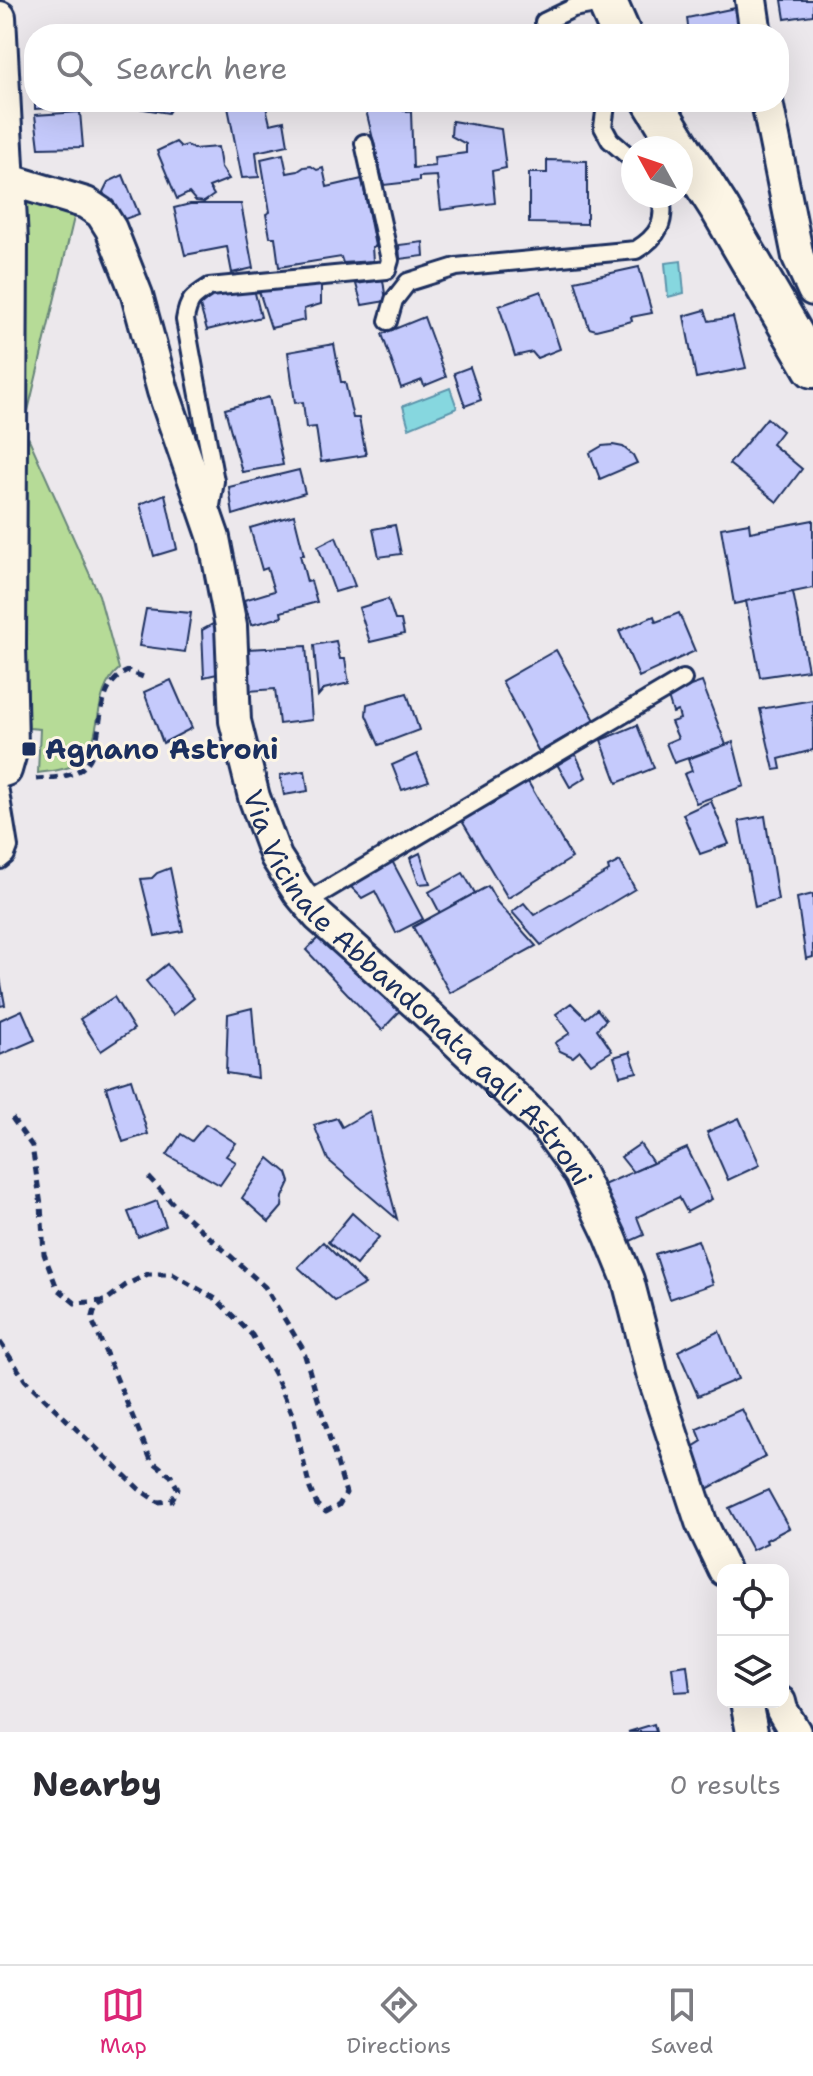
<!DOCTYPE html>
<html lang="en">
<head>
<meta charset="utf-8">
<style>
	:root { --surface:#fff; --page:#f7f7f7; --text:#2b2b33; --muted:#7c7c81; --line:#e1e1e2; --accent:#db2777 }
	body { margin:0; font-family:"Shantell Sans",sans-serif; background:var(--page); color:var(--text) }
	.controls { position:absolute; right:24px; bottom:24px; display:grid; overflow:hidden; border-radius:16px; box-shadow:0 8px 32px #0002 }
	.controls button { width:72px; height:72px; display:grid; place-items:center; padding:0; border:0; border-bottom:2px solid var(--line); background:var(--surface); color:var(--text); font:40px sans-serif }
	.compass { position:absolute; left:621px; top:136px; width:72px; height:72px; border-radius:50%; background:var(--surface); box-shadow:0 8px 32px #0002; rotate:310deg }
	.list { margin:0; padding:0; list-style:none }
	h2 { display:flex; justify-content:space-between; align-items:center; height:104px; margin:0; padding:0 32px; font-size:34px }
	h2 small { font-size:26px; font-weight:400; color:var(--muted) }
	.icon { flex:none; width:44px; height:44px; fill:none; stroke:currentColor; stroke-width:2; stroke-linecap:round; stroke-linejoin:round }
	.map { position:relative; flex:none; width:813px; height:1732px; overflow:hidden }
	.search { position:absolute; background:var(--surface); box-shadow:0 8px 32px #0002; left:24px; right:24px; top:24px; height:88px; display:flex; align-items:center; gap:20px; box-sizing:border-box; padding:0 28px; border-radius:32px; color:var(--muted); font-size:30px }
	.sheet { height:232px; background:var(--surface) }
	nav { display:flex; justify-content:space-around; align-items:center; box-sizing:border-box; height:112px; border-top:2px solid var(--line); background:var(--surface); font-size:22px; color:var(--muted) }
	nav a { display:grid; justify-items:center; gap:4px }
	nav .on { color:var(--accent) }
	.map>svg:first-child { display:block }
</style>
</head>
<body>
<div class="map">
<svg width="813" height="1732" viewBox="0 0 813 1732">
	<rect width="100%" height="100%" fill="#ece8ec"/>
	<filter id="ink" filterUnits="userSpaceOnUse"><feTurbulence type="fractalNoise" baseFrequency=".0125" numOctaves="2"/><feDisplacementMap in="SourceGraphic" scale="16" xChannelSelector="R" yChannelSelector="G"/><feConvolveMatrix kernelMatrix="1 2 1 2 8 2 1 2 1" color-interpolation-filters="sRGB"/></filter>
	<g filter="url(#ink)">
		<path fill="#b6db97" stroke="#68857a" stroke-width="2" d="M23 193 76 209 24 428 99 595 119 669C90 693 105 741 80 761 70 770 51 771 38 773L40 729 29 728 19 582Z"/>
		<g fill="#86d7df" stroke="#5b94ab" stroke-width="2">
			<path d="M681 261 684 293 668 297 665 263Z"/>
			<path d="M450 388 457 408 409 428 403 406Z"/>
		</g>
		<g fill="#c5cafc" stroke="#1b2f5e" stroke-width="2">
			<path d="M782 0H813V15L785 19Z"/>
			<path d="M740 7 742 34H689L687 18Z"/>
			<path d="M93 28 94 34H77L76 29Z"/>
			<path d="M35 102H49V108L35 109Z"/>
			<path d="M125 102H190V104L174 103 168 113 125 106Z"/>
			<path d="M227 102H265L270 124 284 121 288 145 256 152 259 177 242 178Z"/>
			<path d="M364 102 411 112 413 168 435 166 434 157 466 153V144L451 136 452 121 501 129 506 168 492 171 495 203 441 210 437 176 419 177V181L384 185Z"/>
			<path d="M80 112 83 147 39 148 35 115Z"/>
			<path d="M176 142 181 147 187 145 193 149 218 147 221 167 229 179 209 187 214 195 204 202 196 201 189 193 177 199 157 151Z"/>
			<path d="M283 154 287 173 298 171 304 167 311 166 317 170 323 168 327 187 362 179 375 246 372 247 373 261 343 263 341 257 279 267 275 237H270L266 214 270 212 261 159Z"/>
			<path d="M547 160 587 161V224L529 223V173H547Z"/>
			<path d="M123 175 139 214 116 222 103 192 108 182Z"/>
			<path d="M190 204H241L253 268 232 273 227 247 185 255 174 208Z"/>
			<path d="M423 242 424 256 400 259 399 245Z"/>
			<path d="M639 267 652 313 631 317 632 321 596 330 589 328 575 281Z"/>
			<path d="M383 280 386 301 362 305 356 284Z"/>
			<path d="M321 284V304L304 309 305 320 271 328 259 291Z"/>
			<path d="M254 289 261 317 207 330 200 306 208 299 215 294Z"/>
			<path d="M541 291 560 349 537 358 532 352 515 356 499 306Z"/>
			<path d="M705 310 709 321 733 317 746 368 696 378 684 316Z"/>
			<path d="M424 317 446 377 424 386 422 380 401 388 382 334Z"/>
			<path d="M334 344 341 382H345L353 418H359L366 455 321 462 316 427 306 428 303 402 295 403 288 352Z"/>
			<path d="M470 367 481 400 465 406 454 373Z"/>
			<path d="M269 397 283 465 242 472 225 409Z"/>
			<path d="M767 418 782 431 772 444 802 469 777 502 729 464Z"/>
			<path d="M613 445 623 447 633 455 637 463 600 479 590 453 602 446Z"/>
			<path d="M299 470 305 493 233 515 229 487Z"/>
			<path d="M165 494 177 549 154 556 140 504Z"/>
			<path d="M294 515 304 555H300L307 582 311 581 317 602 281 612 282 617 251 625 244 600 274 591 267 568 262 570 250 528Z"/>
			<path d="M813 520V588L734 604 721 528 749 523 750 532Z"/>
			<path d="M395 525 401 554 379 557 373 529Z"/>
			<path d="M336 537 355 586 335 592 318 546Z"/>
			<path d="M793 592 808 670 760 677 746 601Z"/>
			<path d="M388 599 395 620H401L404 634 370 642 359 608Z"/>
			<path d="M146 609 191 613 185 652 139 646Z"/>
			<path d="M679 613 695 651 639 677 619 631 654 616 656 622Z"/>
			<path d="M222 619 226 672 204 677 202 630Z"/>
			<path d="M336 641 340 659H345L349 683 324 689 318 696 314 645Z"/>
			<path d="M306 646 312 720 279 724 275 689 249 691 247 649Z"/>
			<path d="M556 650 595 720 539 752 502 681Z"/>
			<path d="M171 680 192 728 163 743 144 692Z"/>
			<path d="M702 682 726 745 674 763 666 743 678 738 671 722 680 719 678 711 673 713 667 694Z"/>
			<path d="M407 693 419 730 379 745 366 715 367 704Z"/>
			<path d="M813 700V750L779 759 781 769 774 770 760 709Z"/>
			<path d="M637 725 654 768 617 783 601 740Z"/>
			<path d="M733 742 744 786 696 803 684 774 692 771 688 759Z"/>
			<path d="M575 753 586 777 570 787 557 764Z"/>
			<path d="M417 754 429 781 402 790 392 765Z"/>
			<path d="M305 771 308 791 284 795 280 775Z"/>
			<path d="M527 780 572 858 508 898 462 821Z"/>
			<path d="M711 801 729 844 700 854 683 814Z"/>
			<path d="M765 816 778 900 755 907 739 821Z"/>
			<path d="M420 853 430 883 419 884 410 858Z"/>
			<path d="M391 859 423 919 396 933 375 891 362 898 347 883Z"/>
			<path d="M620 861 635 889 541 945 512 912 524 903 534 915 609 871 608 867Z"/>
			<path d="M170 868 183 931 155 936 141 879 152 878 157 873Z"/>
			<path d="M463 873 475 893 440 913 429 892Z"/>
			<path d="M488 886 497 902 536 946 450 993 413 927Z"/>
			<path d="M813 894V957L806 959 797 898Z"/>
			<path d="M323 933 400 1011 382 1030 306 950Z"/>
			<path d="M167 964 194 998 173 1015 146 981Z"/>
			<path d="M0 978 5 1005 0 1006Z"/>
			<path d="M114 997 134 1029 101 1051 80 1019Z"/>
			<path d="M571 1003 586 1018 597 1009 606 1020 597 1029 612 1051 591 1064 580 1051 573 1057 560 1051 555 1043 570 1033 556 1014Z"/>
			<path d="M252 1008 258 1078 226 1073 228 1014Z"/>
			<path d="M22 1010 35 1040 0 1055V1020Z"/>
			<path d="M630 1052 637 1072 620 1076 614 1057Z"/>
			<path d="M131 1079 148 1134 123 1142 106 1087Z"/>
			<path d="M370 1111 378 1148 397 1219 328 1160 314 1125 337 1118 342 1127Z"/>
			<path d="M739 1118 760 1165 728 1180 707 1132Z"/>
			<path d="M206 1124 236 1143 226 1156 236 1162 220 1185 167 1155 181 1134 192 1141Z"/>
			<path d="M640 1144 653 1163 633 1172 621 1157Z"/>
			<path d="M687 1148 712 1199 687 1212 679 1197 637 1217 644 1235 626 1243 601 1186Z"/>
			<path d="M269 1158 287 1173 290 1182 283 1197 282 1207 269 1222 242 1198Z"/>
			<path d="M157 1201 166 1226 138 1237 128 1212Z"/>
			<path d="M352 1213 379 1237 356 1265 328 1242Z"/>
			<path d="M698 1240 713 1284 670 1299 655 1254Z"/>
			<path d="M323 1242 365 1284 335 1301 298 1267Z"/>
			<path d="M719 1331 738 1379 698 1396 678 1351Z"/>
			<path d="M742 1409 765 1457 705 1490 688 1450 702 1441 697 1429Z"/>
			<path d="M768 1490 789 1528 766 1540 767 1543 752 1550 729 1508Z"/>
			<path d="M687 1665 690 1691 675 1692 672 1667Z"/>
			<path d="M654 1724 656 1732H628Z"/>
		</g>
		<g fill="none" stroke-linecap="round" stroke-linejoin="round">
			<g stroke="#1b2f5e" stroke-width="22">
				<g id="service">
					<path d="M548 34 544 22 573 8 607 2"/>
					<path d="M604 102 606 105 603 127 610 140 633 160"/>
					<path d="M388 321 394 300 408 282 456 267 636 250C659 236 666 222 661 196"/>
					<path d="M210 512 215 481 185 320C188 300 193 297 209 287L387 270 390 260 364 143"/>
					<path d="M0 792 9 847 6 855 0 860"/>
					<path d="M306 902 683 679"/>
				</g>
			</g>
			<g stroke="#1b2f5e" stroke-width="36">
				<g id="minor">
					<path d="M751 0 756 34"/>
					<path d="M0 17 12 240 10 646 12 749 6 770 0 772"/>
					<path d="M767 102 798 257 813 290"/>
					<path id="s1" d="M10 180 86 203 101 213 111 229 137 295 163 391 214 538 231 626 235 721 254 797 276 857 299 893 318 916 423 1010 546 1127 580 1174 610 1236 628 1280 652 1373 701 1522 724 1570"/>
					<path d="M746 1702 752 1732"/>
					<path d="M780 1702 782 1710 795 1732"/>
				</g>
			</g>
			<g stroke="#1b2f5e" stroke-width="44">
				<g id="tertiary">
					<path d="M606 0 621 34"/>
					<path d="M653 102 681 148"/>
					<path d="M681 148 720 209 813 368"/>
				</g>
			</g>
			<g stroke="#1b2f5e" stroke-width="5" stroke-dasharray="8 6" stroke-linecap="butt">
				<path d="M36 779C48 778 62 778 74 773 113 757 85 689 128 671L146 678"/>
				<path d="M12 1118 32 1146 41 1205 44 1254 57 1288 75 1303 105 1301 126 1285 148 1274H172L216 1299 252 1335 276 1377 293 1416 310 1489 317 1505 326 1512 339 1505 346 1493 303 1349 265 1287 177 1208 145 1173"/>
				<path d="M0 1342 25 1380 139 1489 158 1502 171 1501 178 1489 171 1476 151 1460 92 1320 95 1309 103 1303"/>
			</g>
			<use href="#service" stroke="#fcf5e5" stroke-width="16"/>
			<use href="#minor" stroke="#fcf5e5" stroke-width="30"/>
			<use href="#tertiary" stroke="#fcf5e5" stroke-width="38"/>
		</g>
	</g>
	<rect fill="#1b2f5e" stroke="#fcf5e5" stroke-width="3" x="21" y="741" width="16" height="16" rx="4"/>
	<g text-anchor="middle" stroke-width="6" stroke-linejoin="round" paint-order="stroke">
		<g font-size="28" font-weight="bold" fill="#1b2f5e" stroke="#fcf5e5" text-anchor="start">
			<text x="45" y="759">Agnano Astroni</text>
		</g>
		<g font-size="28" fill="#1b2f5e" stroke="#fcf5e5">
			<text dy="10" stroke="none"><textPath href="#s1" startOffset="960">Via Vicinale Abbandonata agli Astroni</textPath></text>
		</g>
	</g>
</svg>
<div class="controls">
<button><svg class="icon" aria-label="locate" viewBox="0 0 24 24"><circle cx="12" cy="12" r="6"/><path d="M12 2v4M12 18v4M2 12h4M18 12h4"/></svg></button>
<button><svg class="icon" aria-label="layers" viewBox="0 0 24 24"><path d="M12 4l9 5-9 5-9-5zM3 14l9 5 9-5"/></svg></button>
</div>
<svg class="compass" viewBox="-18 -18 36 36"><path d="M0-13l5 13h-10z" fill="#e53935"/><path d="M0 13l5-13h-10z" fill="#7c7c81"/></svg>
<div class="search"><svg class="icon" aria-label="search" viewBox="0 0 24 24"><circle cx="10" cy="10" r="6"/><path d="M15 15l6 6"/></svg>Search here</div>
</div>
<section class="sheet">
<h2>Nearby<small>0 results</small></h2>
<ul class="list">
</ul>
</section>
<nav>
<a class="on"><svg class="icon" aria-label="map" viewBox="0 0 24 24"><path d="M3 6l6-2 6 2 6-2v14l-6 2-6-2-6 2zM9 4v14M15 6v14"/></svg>Map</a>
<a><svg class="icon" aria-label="directions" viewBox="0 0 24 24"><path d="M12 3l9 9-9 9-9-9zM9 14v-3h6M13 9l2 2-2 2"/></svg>Directions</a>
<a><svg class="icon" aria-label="saved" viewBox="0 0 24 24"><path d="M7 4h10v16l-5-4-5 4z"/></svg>Saved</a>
</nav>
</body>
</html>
